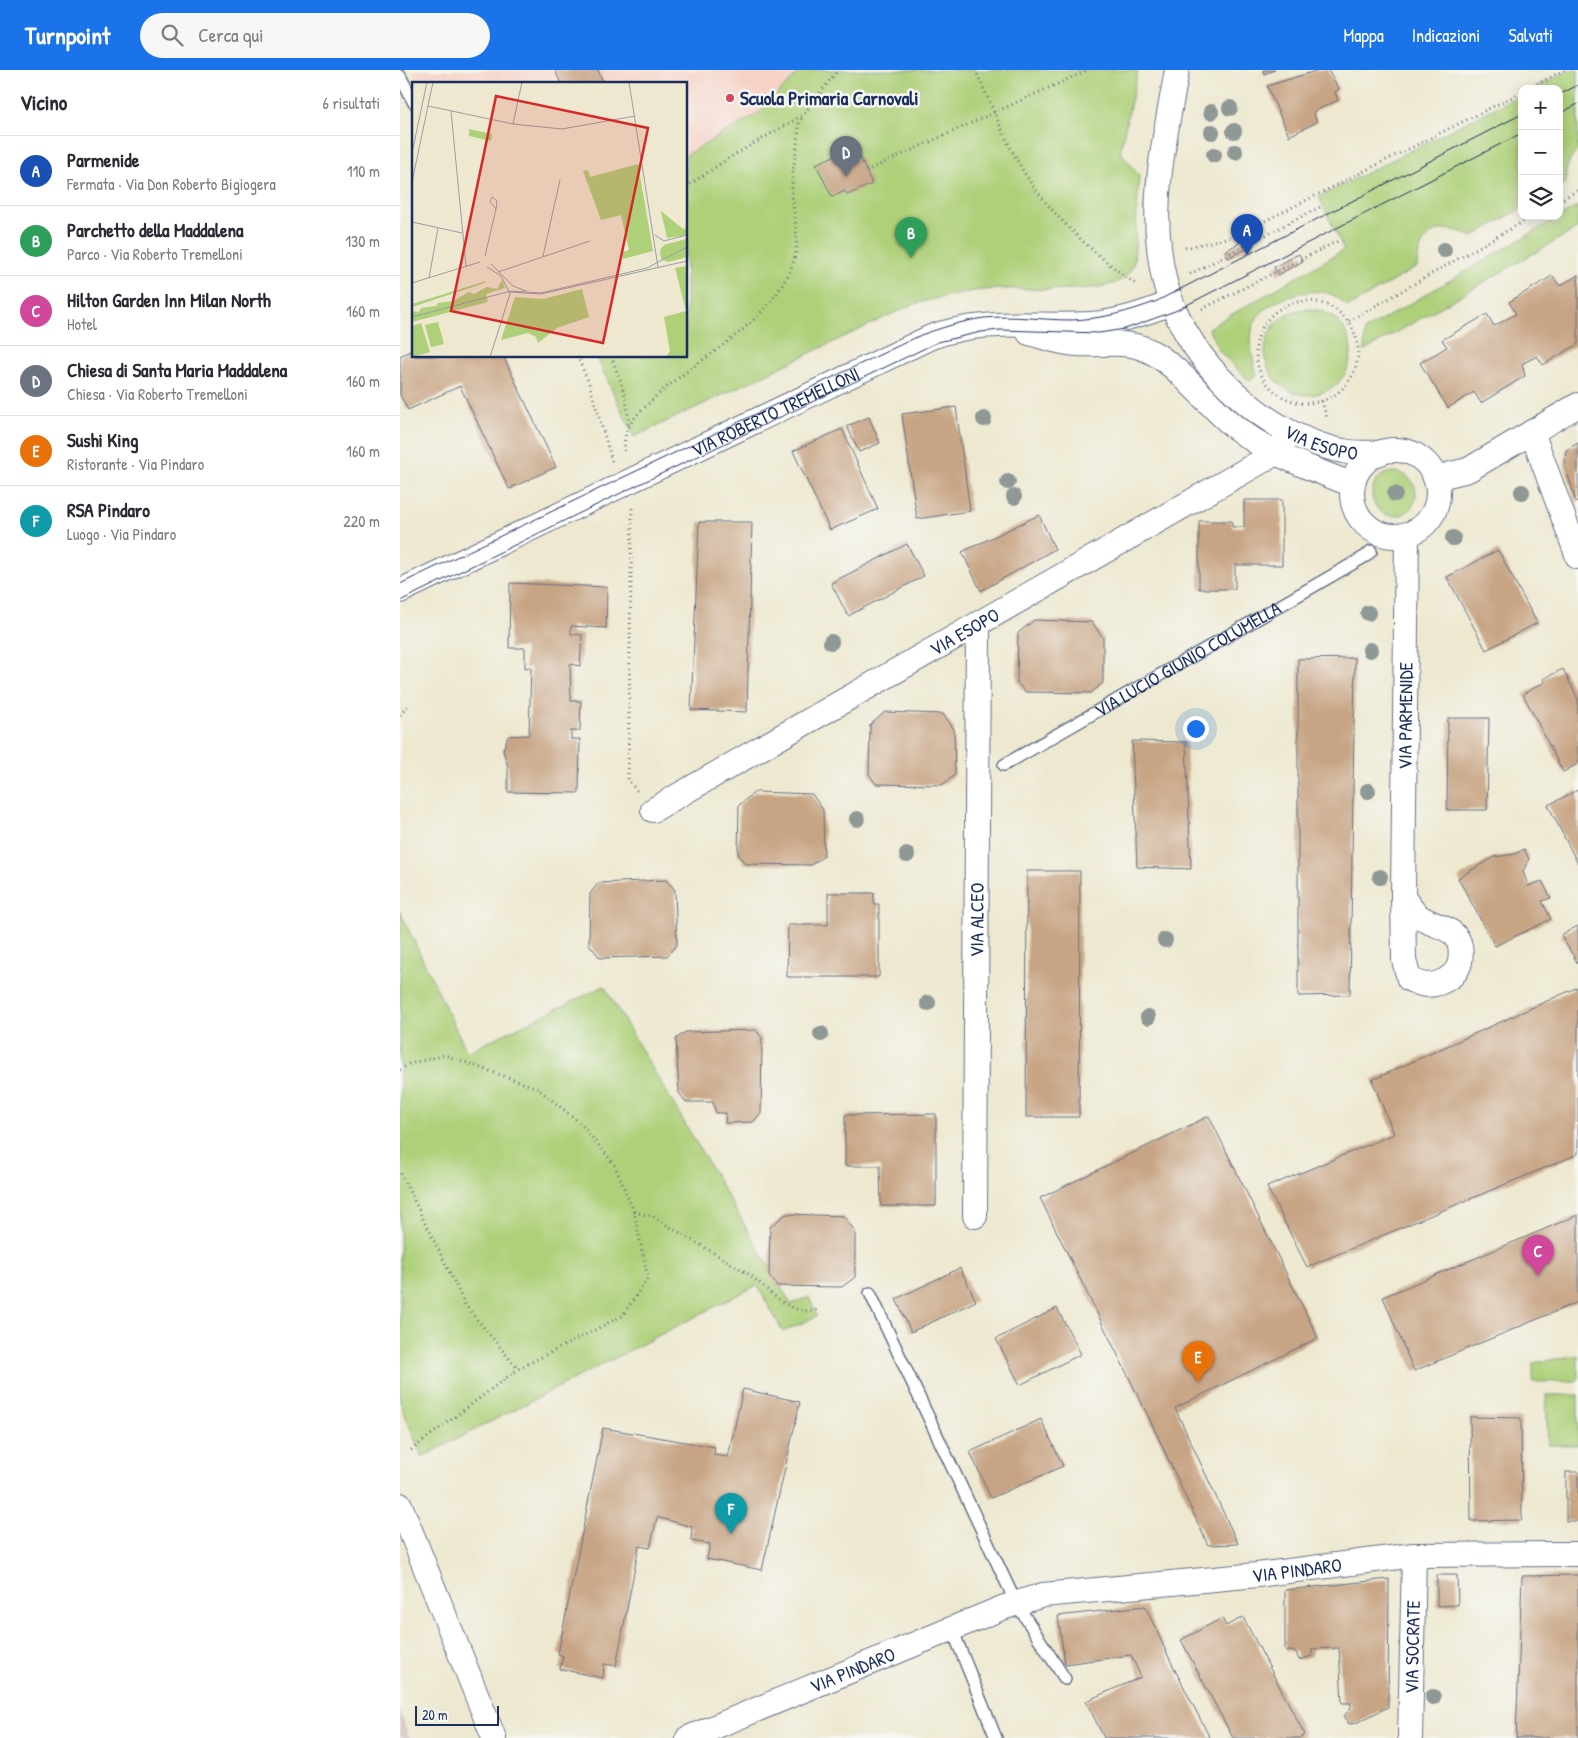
<!DOCTYPE html>
<html lang="it">
<head>
<meta charset="utf-8">
<style>
	:root { --surface:#fff; --page:#f7f7f7; --text:#2b2b33; --muted:#7c7c81; --line:#e1e1e2; --accent:#1a73e8 }
	body { margin:0; font-family:"Patrick Hand",sans-serif; background:var(--page); color:var(--text) }
	.controls { position:absolute; right:15px; top:15px; display:grid; overflow:hidden; border-radius:10px; box-shadow:0 2px 12px #0003 }
	.controls button { width:45px; height:45px; display:grid; place-items:center; padding:0; border:0; border-bottom:1px solid var(--line); background:var(--surface); color:var(--text); font:25px sans-serif }
	.scale { position:absolute; left:15px; bottom:12px; width:84px; box-sizing:border-box; padding-left:5px; border:2px solid #1b2f5e; border-top:0; font-size:14px; line-height:18px; white-space:nowrap; color:#1b2f5e; -webkit-text-stroke:4px #f6f6f2; paint-order:stroke }
	.you { position:absolute; left:795px; top:658px; width:18px; height:18px; margin:-12px; border:4px solid #fff; border-radius:50%; background:#1a73e8; box-shadow:0 0 0 8px #1a73e833 }
	.badge { display:grid; place-items:center; width:32px; height:32px; border-radius:50%; background:var(--accent); color:#fff; font-size:16px; font-weight:700 }
	.pin { position:absolute; translate:-50% -41px; filter:drop-shadow(0 1px 2px #0008) }
	.pin::after { content:''; position:absolute; top:26px; width:18px; height:15px; background:inherit; clip-path:polygon(0 0,100% 0,50% 100%) }
	.list { margin:0; padding:0; list-style:none }
	h2 { display:flex; justify-content:space-between; align-items:center; height:65px; margin:0; padding:0 20px; font-size:21px }
	h2 small { font-size:16px; font-weight:400; color:var(--muted) }
	.list li { display:grid; grid-template-columns:32px 1fr auto; gap:15px; align-items:center; box-sizing:border-box; height:70px; padding:0 20px; border-top:1px solid var(--line) }
	.list b { display:block; font-size:19px; white-space:nowrap }
	.list p { margin:0; font-size:16px; white-space:nowrap; color:var(--muted) }
	.list em { font-size:16px; font-style:normal; color:var(--muted) }
	.icon { flex:none; width:28px; height:28px; fill:none; stroke:currentColor; stroke-width:2; stroke-linecap:round; stroke-linejoin:round }
	.map { position:relative; flex:none; width:1178px; height:1668px; overflow:hidden }
	header { display:flex; align-items:center; gap:30px; box-sizing:border-box; height:70px; padding:0 25px; background:var(--accent); color:#fff }
	header strong { font-size:24px }
	nav { display:flex; gap:28px; margin-inline-start:auto; font-size:18px }
	.search { width:350px; height:45px; background:var(--page); display:flex; align-items:center; gap:12px; box-sizing:border-box; padding:0 18px; border-radius:28px; color:var(--muted); font-size:19px }
	main { display:flex }
	aside { flex:1; background:var(--surface) }
	.map>svg:first-child { display:block }
</style>
</head>
<body>
<header>
<strong>Turnpoint</strong>
<div class="search"><svg class="icon" aria-label="search" viewBox="0 0 24 24"><circle cx="10" cy="10" r="6"/><path d="M15 15l6 6"/></svg>Cerca qui</div>
<nav><a>Mappa</a><a>Indicazioni</a><a>Salvati</a></nav>
</header>
<main>
<aside>
<h2>Vicino<small>6 risultati</small></h2>
<ul class="list">
<li><span class="badge" style="background:#1a4fb4">A</span><div><b>Parmenide</b><p>Fermata · Via Don Roberto Bigiogera</p></div><em>110 m</em></li>
<li><span class="badge" style="background:#2e9e5b">B</span><div><b>Parchetto della Maddalena</b><p>Parco · Via Roberto Tremelloni</p></div><em>130 m</em></li>
<li><span class="badge" style="background:#d1479c">C</span><div><b>Hilton Garden Inn Milan North</b><p>Hotel</p></div><em>160 m</em></li>
<li><span class="badge" style="background:#6b7280">D</span><div><b>Chiesa di Santa Maria Maddalena</b><p>Chiesa · Via Roberto Tremelloni</p></div><em>160 m</em></li>
<li><span class="badge" style="background:#e8710a">E</span><div><b>Sushi King</b><p>Ristorante · Via Pindaro</p></div><em>160 m</em></li>
<li><span class="badge" style="background:#0f9aa8">F</span><div><b>RSA Pindaro</b><p>Luogo · Via Pindaro</p></div><em>220 m</em></li>
</ul>
</aside>
<div class="map">
<svg width="1178" height="1668" viewBox="0 0 1178 1668">
	<rect width="100%" height="100%" fill="#f6f6f2"/>
	<filter id="ink" filterUnits="userSpaceOnUse"><feTurbulence type="fractalNoise" baseFrequency=".02" numOctaves="2"/><feDisplacementMap in="SourceGraphic" scale="10" xChannelSelector="R" yChannelSelector="G"/><feConvolveMatrix kernelMatrix="1 2 1 2 8 2 1 2 1" color-interpolation-filters="sRGB"/></filter>
	<filter id="wash" filterUnits="userSpaceOnUse"><feTurbulence type="fractalNoise" baseFrequency=".0096" numOctaves="4" result="noise"/><feDisplacementMap in="SourceGraphic" scale="20" xChannelSelector="R" yChannelSelector="G"/><feGaussianBlur stdDeviation="1.12" result="paint"/><feColorMatrix in="noise" values="0 0 0 0 0 0 0 0 0 0 0 0 0 0 0 0 0 1.4 0 .05"/><feComposite in="paint" operator="in"/></filter>
	<g filter="url(#wash)">
		<rect width="100%" height="100%" fill="#ede8cf"/>
		<path fill="#f6d2c5" d="M13 0H401L359 43 286 85V14H18Z"/>
		<path fill="#d1bfbf" d="M0 1642 10 1668H0Z"/>
		<g fill="#aed079" stroke="#64806c">
			<path d="M401 0H738L720 81 739 106 734 193C730 202 723 211 713 214 679 223 634 218 598 219 568 220 540 227 511 235L234 367 196 286H286V85L359 43Z"/>
			<path d="M1170 0H1178V80C1168 90 1165 99 1166 113L1159 117V19H1133Z"/>
			<path d="M1122 24V138L1072 167C1042 150 1018 162 1017 197L948 237C944 233 938 228 933 225 911 214 860 231 853 256 849 272 852 289 857 305L849 311 819 281 808 258 944 180 919 127Z"/>
			<path d="M1178 136V158L964 281 965 260Z"/>
			<circle cx="908" cy="282" r="43"/>
			<circle cx="994" cy="424" r="22"/>
			<path d="M0 842 67 982 204 916 391 1234 409 1227 417 1246 383 1262 357 1215 22 1387 0 1332Z"/>
			<path d="M1178 1285V1311L1133 1312V1293Z"/>
			<path d="M1146 1325H1178V1375H1148Z"/>
		</g>
		<g id="blocks">
			<g fill="#c7a484">
				<path d="M155 0H198L204 14H161Z"/>
				<path d="M863 0H875L864 4Z"/>
				<path d="M919 0H928L939 19 935 22 938 30 913 42 917 52 889 66 867 16Z"/>
				<path d="M447 80 452 91 460 87 472 114 447 125 445 121 432 127 416 94Z"/>
				<path d="M850 167 854 175 828 188 825 181Z"/>
				<path d="M899 184 903 191 878 205 874 197Z"/>
				<path d="M1178 205V274L1143 295 1137 286 1122 294 1125 306 1081 333 1074 322 1048 338 1020 293 1047 277 1042 270 1087 244 1094 256 1116 244 1109 232 1152 206 1160 216Z"/>
				<path d="M14 279V286H103L156 397 109 419 60 316 8 340 0 325V286Z"/>
				<path d="M556 337 570 441 517 449 502 344Z"/>
				<path d="M469 347 480 373 459 382 447 356Z"/>
				<path d="M442 359 478 439 430 460 393 381Z"/>
				<path d="M1178 373V431L1176 432 1165 395 1166 380Z"/>
				<path d="M844 430H882V495H835V519H799V451H832V457H844Z"/>
				<path d="M639 445 655 479 581 521 562 482Z"/>
				<path d="M299 452H352L347 642 291 640Z"/>
				<path d="M507 474 524 506 448 546 431 513Z"/>
				<path d="M1098 480 1137 553 1086 580 1047 507Z"/>
				<path d="M110 513 207 517 206 558 171 556V564L182 565 180 596 170 594 171 631H181L180 661H171V669H180L179 723 108 722V697L103 680 108 666 129 665 131 597 125 598V578H109Z"/>
				<path d="M634 550 692 552 703 568V613L691 623 625 622 617 612 618 563Z"/>
				<path d="M955 588 950 925 898 926V589Z"/>
				<path d="M1163 599 1178 629V694L1163 702 1123 624 1145 612 1143 609Z"/>
				<path d="M485 642 543 644 554 659 555 705 542 715 476 714 469 704 470 655Z"/>
				<path d="M1048 648H1089L1087 740H1047Z"/>
				<path d="M732 671 786 672 791 799 737 797Z"/>
				<path d="M1178 720V794L1148 735Z"/>
				<path d="M355 722 412 724 423 740 424 786 411 795 345 794 338 784 339 735Z"/>
				<path d="M1124 779 1129 789 1123 801 1128 816 1142 811 1151 828 1142 831 1151 849 1095 876 1058 808 1094 787 1115 784Z"/>
				<path d="M627 801H680L679 1047H626Z"/>
				<path d="M266 810 275 820 277 875 267 886 200 888 189 874 190 824 198 813Z"/>
				<path d="M428 823H474V834H479V907H387L388 855H428Z"/>
				<path d="M1178 856V894L1161 865Z"/>
				<path d="M1178 917V1084L907 1197 867 1117 994 1064 972 1010Z"/>
				<path d="M356 960 362 968 361 1043 353 1052 325 1053 326 1043H316L313 1032H286L279 1023 276 969 285 962Z"/>
				<path d="M536 1044V1136H481L480 1096H445V1045Z"/>
				<path d="M809 1046 918 1268 775 1338 838 1474 808 1475 750 1350 640 1128Z"/>
				<path d="M386 1144 443 1146 455 1161V1207L442 1217 377 1216 369 1205 370 1157Z"/>
				<path d="M1178 1145V1232L1014 1301 983 1227Z"/>
				<path d="M560 1198 576 1231 511 1262 496 1229Z"/>
				<path d="M657 1238 681 1284 620 1315 596 1269Z"/>
				<path d="M343 1319 400 1332 362 1500 307 1489 310 1474 291 1471 292 1457 257 1447 250 1478 239 1476 216 1596 204 1594 203 1608 160 1599 163 1586 158 1584 203 1358 315 1377 314 1385 328 1387Z"/>
				<path d="M1070 1347 1121 1348 1122 1450 1071 1451Z"/>
				<path d="M641 1349 663 1396 591 1428 570 1382Z"/>
				<rect x="1166" y="1402" width="12" height="49"/>
				<path d="M1037 1505H1057L1058 1535 1037 1536Z"/>
				<path d="M1178 1505V1668H1116L1122 1506Z"/>
				<path d="M989 1509 988 1637 956 1653 949 1654 944 1646 951 1638V1633H942L939 1578 912 1579V1586L899 1590 896 1582 885 1580V1520Z"/>
				<path d="M745 1536 772 1594 810 1668H704L686 1631 741 1607 731 1585 665 1594 658 1546Z"/>
				<path d="M843 1547 905 1665 900 1668H833L781 1570 822 1548 826 1556Z"/>
			</g>
		</g>
	</g>
	<g filter="url(#ink)">
		<use href="#blocks" fill-opacity="0" stroke="#647086" stroke-width="1"/>
		<g fill="none" stroke-linecap="round" stroke-linejoin="round">
			<g stroke="#647086" stroke-width="14">
				<g id="lane">
					<path d="M0 6 14 33"/>
					<path id="s1" d="M604 695 966 486 971 481"/>
					<path d="M470 1223 616 1533 665 1609"/>
					<path d="M552 1559 596 1668"/>
				</g>
			</g>
			<g stroke="#647086" stroke-width="26">
				<g id="street">
					<path id="s2" d="M777 0C767 58 752 118 759 177 761 196 765 218 773 236 801 304 870 366 943 381 955 384 968 382 981 383"/>
					<path d="M629 263C644 267 660 273 677 274 704 276 730 268 755 284 786 303 807 335 836 358 871 385 913 399 953 415"/>
					<path d="M1132 362 1178 487"/>
					<circle cx="995" cy="423" r="43"/>
					<path d="M1035 408 1068 400 1178 335"/>
					<path id="s3" d="M0 521 531 267C583 248 636 257 690 254 719 252 745 243 771 233"/>
					<path id="s4" d="M253 740 876 383 890 362"/>
					<path id="s5" d="M1003 827C1007 832 1010 838 1015 843 1033 861 1066 852 1060 892 1058 902 1049 909 1039 913 1027 917 1019 914 1009 909L1004 890 1003 827 1007 464"/>
					<path id="s6" d="M575 1146 578 554"/>
					<path d="M0 1435 94 1668"/>
					<path id="s7" d="M288 1668 602 1538 643 1525 857 1505 1014 1485 1178 1484"/>
					<path id="s8" d="M1010 1668 1014 1485"/>
				</g>
			</g>
			<g stroke="#647086" stroke-width="3" stroke-dasharray="1 4" stroke-linecap="butt">
				<path d="M575 0C595 41 611 89 640 125 667 160 701 189 737 215"/>
				<path d="M1128 19 1164 0"/>
				<path d="M466 101 688 0"/>
				<path d="M286 117 329 88 403 45 438 0"/>
				<path d="M1159 131 1178 120"/>
				<path d="M785 178 835 166 1122 22"/>
				<path d="M790 204 920 137"/>
				<circle cx="907" cy="282" r="51"/>
				<path d="M802 239 938 171"/>
				<path d="M949 251 1133 146"/>
				<path d="M177 286 189 313 212 391"/>
				<path d="M211 286C220 309 230 333 228 358"/>
				<path d="M922 331 927 349"/>
				<path d="M224 381C225 376 224 368 226 363 230 350 243 339 252 330 299 285 371 257 394 190 401 168 392 141 392 118 392 97 398 76 399 54L403 45"/>
				<path d="M232 438 228 710 237 721"/>
				<path d="M0 645 8 636"/>
				<path d="M0 1000 9 994 45 985 137 1018 180 1053 214 1094 234 1142 248 1208 222 1246 118 1299 66 1236 0 1102"/>
				<path d="M234 1142 252 1146 347 1203C368 1217 388 1247 417 1240"/>
				<path d="M11 1380 118 1299"/>
			</g>
			<use href="#lane" stroke="#fff" stroke-width="11"/>
			<use href="#street" stroke="#fff" stroke-width="24"/>
			<g stroke="#1b2f5e" stroke-width="1">
				<path d="M1159 25 1178 15"/>
				<path d="M1159 44 1178 34"/>
				<path d="M0 514 521 265C541 258 562 251 584 248 613 245 642 250 671 250 701 249 729 242 757 231L1122 44"/>
				<path d="M0 531 225 421 538 272 581 262 600 260 699 263 725 259 775 241 1122 63"/>
			</g>
		</g>
		<g fill="#8e9895">
			<circle cx="830" cy="38" r="8"/>
			<circle cx="811" cy="42" r="8"/>
			<circle cx="834" cy="61" r="8"/>
			<circle cx="812" cy="62" r="8"/>
			<circle cx="835" cy="82" r="8"/>
			<circle cx="814" cy="85" r="8"/>
			<circle cx="1044" cy="180" r="8"/>
			<circle cx="584" cy="349" r="8"/>
			<circle cx="608" cy="412" r="8"/>
			<circle cx="1122" cy="422" r="8"/>
			<circle cx="995" cy="424" r="8"/>
			<circle cx="614" cy="427" r="8"/>
			<circle cx="1053" cy="468" r="8"/>
			<circle cx="968" cy="543" r="8"/>
			<circle cx="431" cy="572" r="8"/>
			<circle cx="970" cy="580" r="8"/>
			<circle cx="968" cy="721" r="8"/>
			<circle cx="457" cy="749" r="8"/>
			<circle cx="507" cy="785" r="8"/>
			<circle cx="980" cy="807" r="8"/>
			<circle cx="765" cy="870" r="8"/>
			<circle cx="528" cy="933" r="8"/>
			<circle cx="748" cy="947" r="8"/>
			<circle cx="421" cy="964" r="8"/>
			<circle cx="1033" cy="1627" r="8"/>
		</g>
	</g>
	<circle fill="#d1495b" stroke="#f6f6f2" stroke-width="2" cx="330" cy="28" r="5"/>
	<g text-anchor="middle" stroke-width="5" stroke-linejoin="round" paint-order="stroke">
		<g font-size="19" font-weight="bold" fill="#1b2f5e" stroke="#f6f6f2" text-anchor="start">
			<text x="340" y="35">Scuola Primaria Carnovali</text>
		</g>
		<g font-size="19" fill="#1b2f5e" stroke="#f6f6f2">
			<text dy="7" stroke="none"><textPath href="#s3" startOffset="416">VIA ROBERTO TREMELLONI</textPath></text>
			<text dy="7" stroke="none"><textPath href="#s2" startOffset="448">VIA ESOPO</textPath></text>
			<text dy="7" stroke="none"><textPath href="#s4" startOffset="359">VIA ESOPO</textPath></text>
			<text dy="7" stroke="none"><textPath href="#s1" startOffset="212">VIA LUCIO GIUNIO COLUMELLA</textPath></text>
			<text dy="7" stroke="none"><textPath href="#s5" startOffset="420">VIA PARMENIDE</textPath></text>
			<text dy="7" stroke="none"><textPath href="#s6" startOffset="296">VIA ALCEO</textPath></text>
			<text dy="7" stroke="none"><textPath href="#s7" startOffset="638">VIA PINDARO</textPath></text>
			<text dy="7" stroke="none"><textPath href="#s8" startOffset="91">VIA SOCRATE</textPath></text>
			<text dy="7" stroke="none"><textPath href="#s7" startOffset="178">VIA PINDARO</textPath></text>
		</g>
	</g>
	<g transform="translate(12 12)">
		<rect width="275" height="275" fill="#ede8cf"/>
		<path d="M57 47 80 52 79 59 57 54ZM226 82 241 169 211 177 210 170 217 168 209 133 189 138 171 89 176 88 178 95ZM249 129 271 147 275 146V153L255 156ZM274 157 275 175 256 180 249 177 248 168 252 163ZM275 184V275H254L258 269 252 235 274 229 263 186ZM90 198 93 206 74 212 76 220 0 240V229L7 230 9 226 24 224 26 221 41 219 57 210 62 212 75 205 85 207ZM74 199 73 201 0 225V222ZM170 207 177 235 145 246 126 261 124 255 116 251 89 258 103 215 131 217ZM26 240 32 262 19 265 13 243ZM9 241 18 270 0 275V244Z" fill="#aed079"/>
		<path fill="none" stroke="#999ea2" stroke-width="1" d="M217 0 246 185M16 24 101 42 150 47 223 34M39 29 54 184M101 42 110 0M0 71 15 0M0 100 21 0M0 140 50 151M243 153 252 159 275 153M73 174 84 127 85 119 80 115 78 120 84 127M131 174 148 98M79 182 101 204 114 209M75 185 89 194 98 212 78 275M86 190 178 159M17 196 26 146M0 201 68 180M97 210 129 212 275 179M0 235 99 209 129 211 235 186 275 165"/>
		<path fill="#d62828" fill-opacity="0.15" stroke="#d62828" stroke-width="2.5" d="M84 14 236 46 191 261 39 229Z"/>
		<rect width="275" height="275" fill="none" stroke="#1b2f5e" stroke-width="2.5"/>
	</g>
</svg>
<div class="controls">
<button>+</button>
<button>−</button>
<button><svg class="icon" aria-label="layers" viewBox="0 0 24 24"><path d="M12 4l9 5-9 5-9-5zM3 14l9 5 9-5"/></svg></button>
</div>
<div class="scale">20 m</div>
<div class="you"></div>
<div class="pin badge" style="left:847px;top:185px;background:#1a4fb4">A</div>
<div class="pin badge" style="left:511px;top:188px;background:#2e9e5b">B</div>
<div class="pin badge" style="left:1138px;top:1206px;background:#d1479c">C</div>
<div class="pin badge" style="left:446px;top:107px;background:#6b7280">D</div>
<div class="pin badge" style="left:798px;top:1312px;background:#e8710a">E</div>
<div class="pin badge" style="left:331px;top:1464px;background:#0f9aa8">F</div>
</div>
</main>
</body>
</html>
